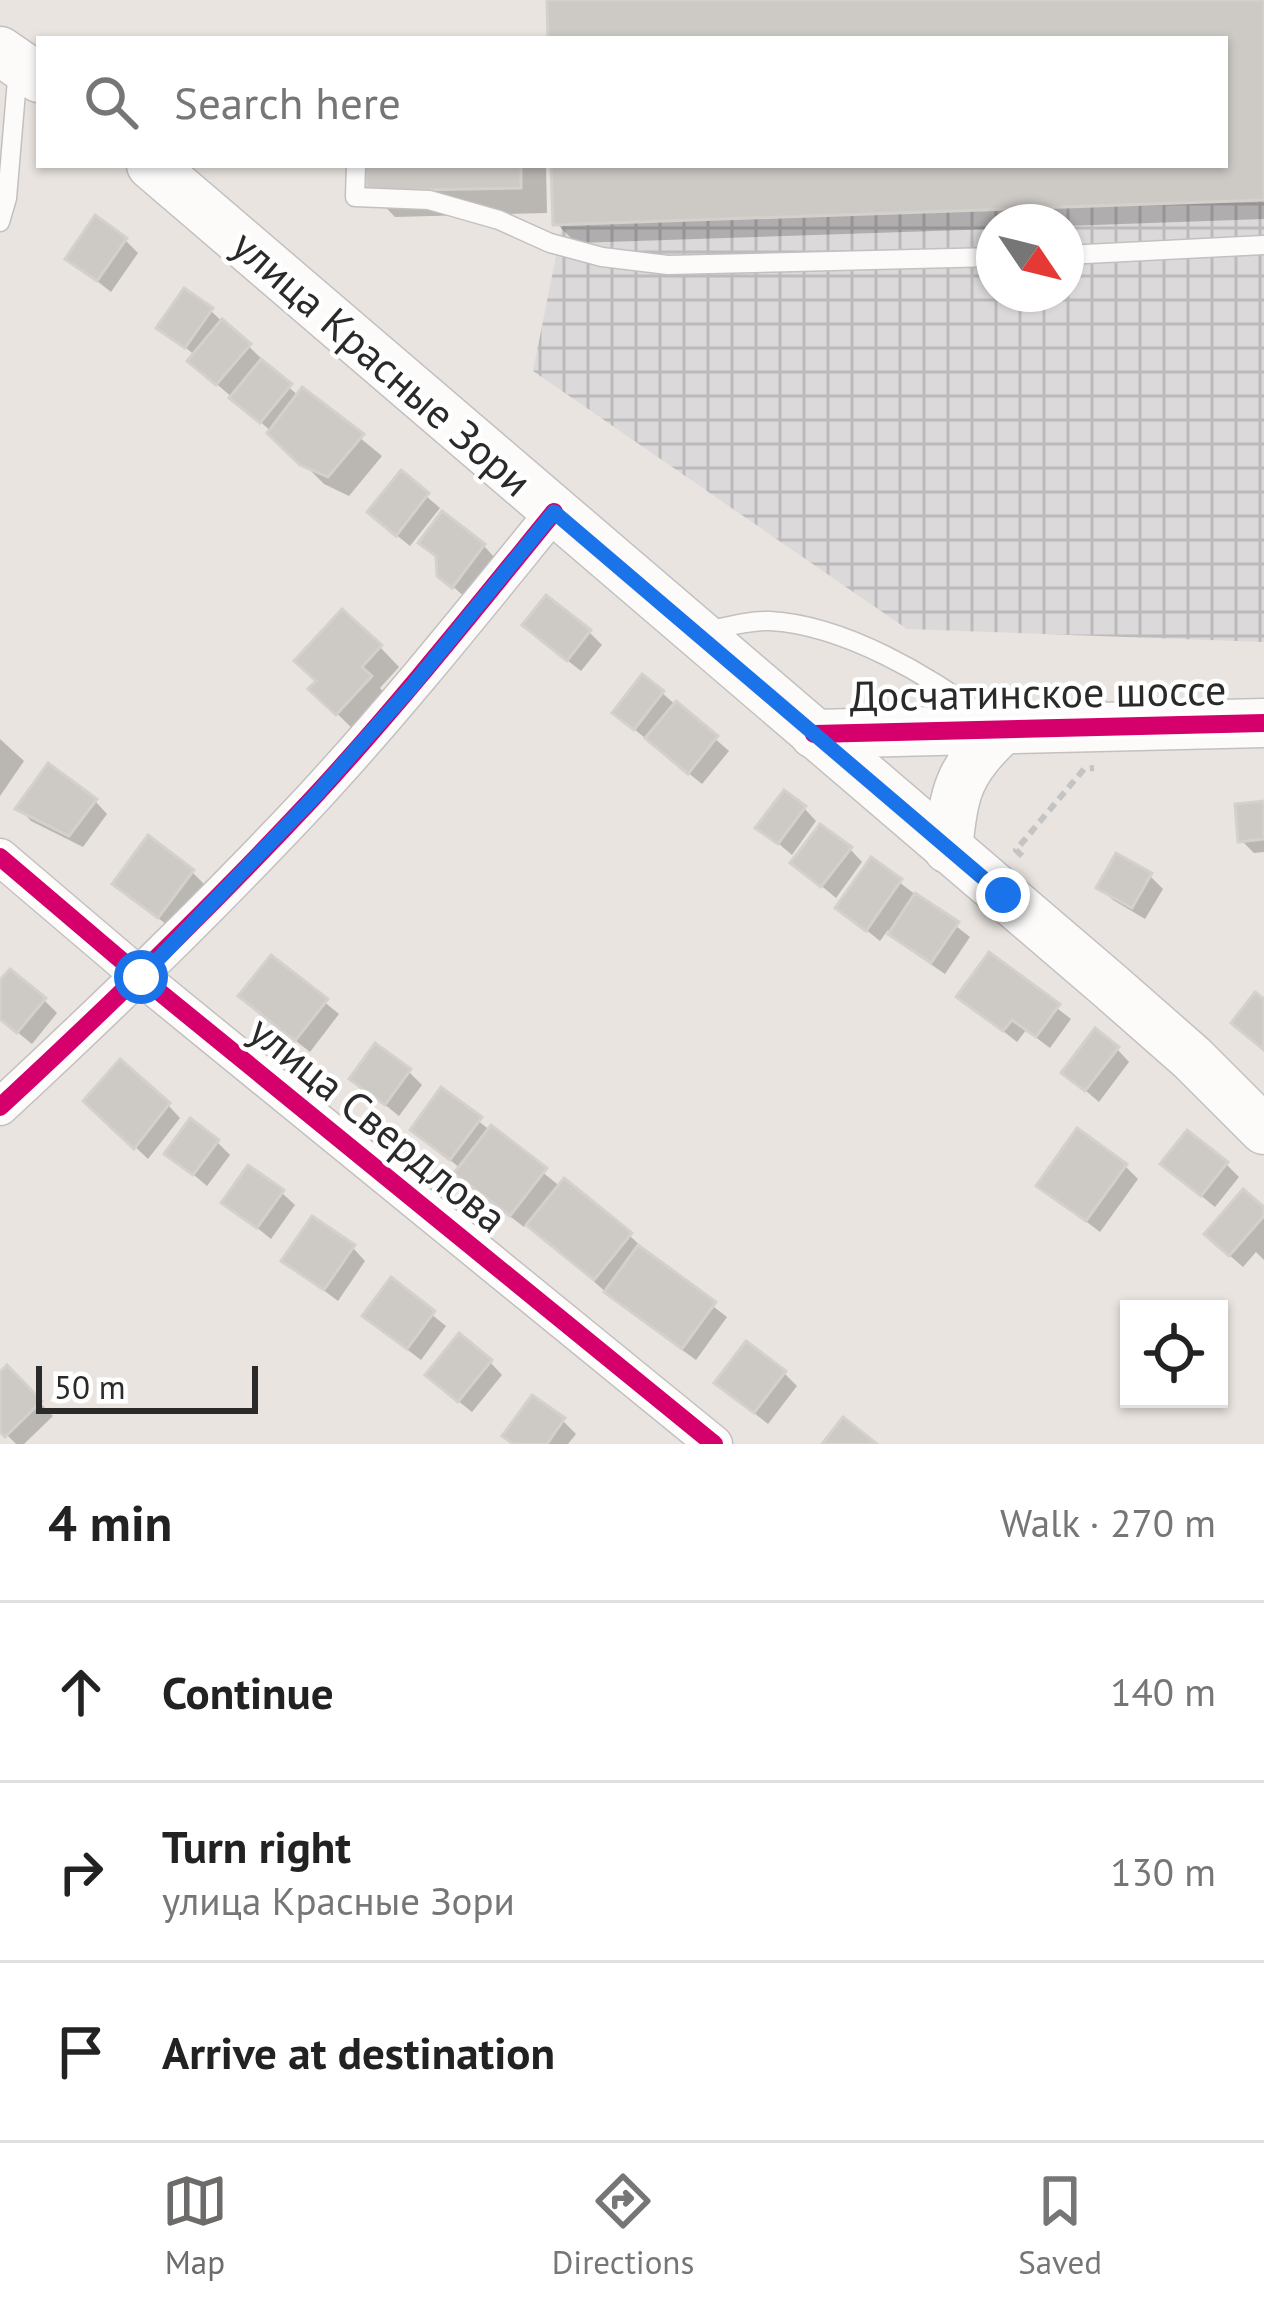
<!DOCTYPE html>
<html lang="en">
<head>
<meta charset="utf-8">
<style>
	:root { --surface:#fff; --page:#f2f2f2; --text:#222; --muted:#767676; --line:#e0e0e0; --accent:#6d6b69 }
	body { margin:0; font-family:"PT Sans",sans-serif; background:var(--page); color:var(--text) }
	.controls { position:absolute; right:36px; bottom:36px; display:grid; overflow:hidden; border-radius:0px; box-shadow:0 3px 9px #0004 }
	.controls button { width:108px; height:108px; display:grid; place-items:center; padding:0; border:0; border-bottom:3px solid var(--line); background:var(--surface); color:var(--text); font:60px sans-serif }
	.compass { position:absolute; left:976px; top:204px; width:108px; height:108px; border-radius:50%; background:var(--surface); box-shadow:0 3px 9px #0004; rotate:125deg }
	.scale { position:absolute; left:36px; bottom:30px; width:222px; box-sizing:border-box; padding-left:12px; border:6px solid #2a2a2a; border-top:0; font-size:33px; line-height:42px; white-space:nowrap; color:#2a2a2a; -webkit-text-stroke:9px #fff; paint-order:stroke }
	.stop { position:absolute; width:36px; height:36px; margin:-27px; border:9px solid #1a73e8; border-radius:50%; background:#fff }
	.stop.end { background:#1a73e8; border-color:#fff; box-shadow:0 3px 12px #0008 }
	.list { margin:0; padding:0; list-style:none }
	h2 { display:flex; justify-content:space-between; align-items:center; height:156px; margin:0; padding:0 48px; font-size:51px }
	h2 small { font-size:39px; font-weight:400; color:var(--muted) }
	.list li { display:grid; grid-template-columns:78px 1fr auto; gap:36px; align-items:center; box-sizing:border-box; height:180px; padding:0 48px; border-top:3px solid var(--line) }
	.list b { display:block; font-size:45px; white-space:nowrap }
	.list p { margin:0; font-size:39px; white-space:nowrap; color:var(--muted) }
	.list em { font-size:39px; font-style:normal; color:var(--muted) }
	.icon { flex:none; width:66px; height:66px; fill:none; stroke:currentColor; stroke-width:2; stroke-linecap:round; stroke-linejoin:round }
	.map { position:relative; flex:none; width:1264px; height:1444px; overflow:hidden }
	.search { position:absolute; background:var(--surface); box-shadow:0 3px 9px #0004; left:36px; right:36px; top:36px; height:132px; display:flex; align-items:center; gap:30px; box-sizing:border-box; padding:0 42px; border-radius:0px; color:var(--muted); font-size:45px }
	.sheet { height:696px; background:var(--surface) }
	nav { display:flex; justify-content:space-around; align-items:center; box-sizing:border-box; height:168px; border-top:3px solid var(--line); background:var(--surface); font-size:33px; color:var(--muted) }
	nav a { display:grid; justify-items:center; gap:6px }
	nav .on { color:var(--accent) }
	.map>svg:first-child { display:block }
</style>
</head>
<body>
<div class="map">
<svg width="1264" height="1444" viewBox="0 0 1264 1444">
	<defs>
		<pattern id="industrial-grid" width="8" height="8" patternUnits="userSpaceOnUse" patternTransform="scale(3)"><rect width="8" height="8" fill="#dcd9db"/><path d="M0 4h8M4 0v8" fill="none" stroke="#bdbabc"/></pattern>
	</defs>
	<rect width="100%" height="100%" fill="#e9e4df"/>
	<path fill="url(#industrial-grid)" fill-rule="evenodd" d="M1264 0V642L907 629 533 371 568 196 1225 165V39ZM994 222H1066V294H994Z"/>
	<g fill="#0003">
		<path d="M550 0H1264V219L1066 226V222H994V229L576 243 556 223 554 165H1225V39H551Z"/>
		<path d="M368 165H546L547 213 395 217 369 190Z"/>
		<path d="M125 240 138 253 111 292 69 259Z"/>
		<path d="M211 311 262 359 259 362 299 396 303 391 382 456 349 496 324 484 272 432 204 373 196 356 160 327Z"/>
		<path d="M401 475 440 508 410 546 384 525Z"/>
		<path d="M422 543 484 546 496 559 467 599 440 575 439 559Z"/>
		<path d="M589 632 602 645 581 671 539 638Z"/>
		<path d="M380 647 399 667 380 688 389 698 357 733 312 689Z"/>
		<path d="M662 693 729 751 702 784 629 725Z"/>
		<path d="M0 739 24 761 0 796Z"/>
		<path d="M95 801 107 814 83 847 31 821 19 808Z"/>
		<path d="M1264 805V852L1254 853 1241 840Z"/>
		<path d="M804 808 816 821 792 855 759 827Z"/>
		<path d="M850 849 862 862 836 898 794 863Z"/>
		<path d="M872 861 970 937 945 974 904 946 888 930 880 941 839 908Z"/>
		<path d="M192 872 205 885 172 929 116 884Z"/>
		<path d="M1150 876 1163 889 1145 919 1113 900 1100 888Z"/>
		<path d="M989 956 1071 1019 1050 1048 1026 1030 1017 1042 960 997Z"/>
		<path d="M272 959 339 1014 310 1052 255 1009Z"/>
		<path d="M0 985 44 1000 57 1013 32 1044 0 1018Z"/>
		<path d="M1117 1049 1129 1062 1099 1102 1065 1073Z"/>
		<path d="M409 1072 422 1085 399 1116 353 1079Z"/>
		<path d="M442 1092 561 1187 565 1183 630 1236 643 1248 641 1251 727 1317 696 1360 620 1305 528 1222 524 1227 470 1186 458 1173 461 1169 414 1130Z"/>
		<path d="M87 1101 168 1105 180 1118 148 1159Z"/>
		<path d="M217 1142 230 1155 207 1186 168 1153Z"/>
		<path d="M1226 1164 1239 1177 1215 1207 1177 1176Z"/>
		<path d="M1125 1166 1138 1179 1100 1232 1040 1186Z"/>
		<path d="M282 1193 295 1205 271 1239 225 1202Z"/>
		<path d="M1264 1211V1260L1256 1252 1243 1267 1220 1247Z"/>
		<path d="M353 1248 365 1261 338 1301 285 1261Z"/>
		<path d="M391 1282 446 1326 421 1360 379 1328Z"/>
		<path d="M490 1362 502 1375 472 1412 442 1388Z"/>
		<path d="M7 1369 53 1416 24 1444H16L0 1428V1376Z"/>
		<path d="M784 1373 797 1386 768 1424 731 1395Z"/>
		<path d="M563 1421 576 1434 568 1444H514L506 1436Z"/>
	</g>
	<g fill="#cdcac6" stroke="#d4d0cb" stroke-width="3">
		<path d="M547 0H1264V200L553 225 551 165H1225V39H548Z"/>
		<path d="M365 165H521V188L366 191Z"/>
		<path d="M95 215 127 238 97 281 65 259Z"/>
		<path d="M184 288 213 308 185 348 156 328Z"/>
		<path d="M222 319 251 344 216 385 187 361Z"/>
		<path d="M261 359 292 384 260 423 229 398Z"/>
		<path d="M302 387 364 434 328 477 300 465 267 433Z"/>
		<path d="M401 470 429 493 396 536 367 512Z"/>
		<path d="M442 511 485 544 452 588 437 576 436 556 418 543Z"/>
		<path d="M546 595 591 630 567 661 522 625Z"/>
		<path d="M342 609 382 645 362 667 372 676 336 715 308 689 316 681 294 661Z"/>
		<path d="M642 674 664 691 634 730 612 713Z"/>
		<path d="M676 701 718 736 688 774 645 738Z"/>
		<path d="M48 763 97 799 69 836 15 809Z"/>
		<path d="M784 790 806 806 778 844 755 828Z"/>
		<path d="M1264 801V839L1238 842 1235 804Z"/>
		<path d="M820 824 852 847 821 887 790 863Z"/>
		<path d="M148 835 194 870 158 918 112 884Z"/>
		<path d="M1116 853 1152 873 1132 908 1096 888Z"/>
		<path d="M871 857 902 879 866 931 835 908Z"/>
		<path d="M915 893 959 922 931 963 888 934Z"/>
		<path d="M989 952 1060 1004 1036 1037 1012 1020 1003 1031 956 997Z"/>
		<path d="M271 955 328 999 295 1041 238 996Z"/>
		<path d="M10 969 46 998 17 1033 0 1019V980Z"/>
		<path d="M1255 992 1264 999V1050L1231 1023Z"/>
		<path d="M1095 1028 1119 1047 1085 1091 1061 1073Z"/>
		<path d="M375 1043 411 1069 385 1105 349 1079Z"/>
		<path d="M120 1059 170 1103 134 1149 83 1101Z"/>
		<path d="M441 1087 482 1117 450 1160 410 1130Z"/>
		<path d="M190 1118 219 1140 193 1175 164 1154Z"/>
		<path d="M491 1125 547 1168 510 1216 454 1173Z"/>
		<path d="M1077 1128 1127 1164 1086 1221 1036 1186Z"/>
		<path d="M1187 1130 1228 1162 1201 1196 1160 1164Z"/>
		<path d="M248 1165 284 1190 257 1228 221 1203Z"/>
		<path d="M564 1178 632 1233 594 1280 526 1225Z"/>
		<path d="M1243 1189 1264 1207V1216L1229 1256 1204 1234Z"/>
		<path d="M312 1216 355 1245 324 1290 281 1261Z"/>
		<path d="M638 1245 716 1302 682 1349 604 1292Z"/>
		<path d="M391 1277 435 1311 407 1349 362 1316Z"/>
		<path d="M459 1333 492 1360 458 1402 425 1375Z"/>
		<path d="M746 1341 786 1371 754 1413 714 1383Z"/>
		<path d="M7 1365 42 1401 5 1437 0 1432V1372Z"/>
		<path d="M532 1395 565 1418 547 1444H513L502 1436Z"/>
		<path d="M843 1417 877 1444H822Z"/>
	</g>
	<g fill="none" stroke-linecap="round" stroke-linejoin="round">
		<g stroke="#c2c0c1" stroke-width="21">
			<g id="lane">
				<path d="M356 165 355 197 429 200 499 220 550 243 602 257 668 265 994 257"/>
				<path d="M0 222 7 198 18 68"/>
				<path d="M1066 255 1264 245"/>
				<path d="M706 631C726 627 750 620 770 621 844 625 931 676 988 720"/>
			</g>
		</g>
		<g stroke="#c2c0c1" stroke-width="39">
			<g id="street">
				<path d="M0 857 141 977 714 1444"/>
				<path d="M0 1107C108 1007 212 906 312 799 397 707 475 609 554 512"/>
			</g>
		</g>
		<g stroke="#c2c0c1" stroke-width="51">
			<g id="secondary">
				<path d="M0 51 39 78"/>
				<path d="M151 165 1110 986 1192 1058 1264 1130"/>
				<path d="M814 734 1264 723"/>
				<path d="M948 849C954 791 958 771 1002 730"/>
			</g>
		</g>
		<path stroke="#c5c4c4" stroke-width="6" stroke-dasharray="9 6" stroke-linecap="butt" d="M1022 856 1016 850 1084 769 1094 768"/>
		<use href="#lane" stroke="#fcfbfa" stroke-width="18"/>
		<use href="#street" stroke="#fcfbfa" stroke-width="36"/>
		<use href="#secondary" stroke="#fcfbfa" stroke-width="48"/>
		<g stroke="#fff" stroke-width="26">
			<g id="cycleway">
				<path d="M814 734 1264 723"/>
				<path d="M0 857 141 977 714 1444"/>
				<path d="M0 1107C108 1007 212 906 312 799 397 707 475 609 554 512"/>
			</g>
		</g>
		<use href="#cycleway" stroke="#d6006c" stroke-width="18"/>
	</g>
	<g fill="none" stroke-linecap="round" stroke-linejoin="round">
		<path stroke="#1a73e8" stroke-width="15" d="M141 977 314 797 413 685 554 512 1003 895"/>
	</g>
	<g text-anchor="middle" stroke-width="9" stroke-linejoin="round" paint-order="stroke">
		<g font-size="42" fill="#2a2a2a" stroke="#fff">
			<text transform="translate(382 363) rotate(41)" y="15">улица Красные Зори</text>
			<text transform="translate(1038 693) rotate(-1)" y="15">Досчатинское шоссе</text>
			<text transform="translate(378 1124) rotate(39)" y="15">улица Свердлова</text>
		</g>
	</g>
</svg>
<div class="controls">
<button><svg class="icon" aria-label="locate" viewBox="0 0 24 24"><circle cx="12" cy="12" r="6"/><path d="M12 2v4M12 18v4M2 12h4M18 12h4"/></svg></button>
</div>
<svg class="compass" viewBox="-18 -18 36 36"><path d="M0-13l5 13h-10z" fill="#e53935"/><path d="M0 13l5-13h-10z" fill="#767676"/></svg>
<div class="scale">50 m</div>
<div class="stop" style="left:141px;top:977px"></div>
<div class="stop end" style="left:1003px;top:895px"></div>
<div class="search"><svg class="icon" aria-label="search" viewBox="0 0 24 24"><circle cx="10" cy="10" r="6"/><path d="M15 15l6 6"/></svg>Search here</div>
</div>
<section class="sheet">
<h2>4 min<small>Walk · 270 m</small></h2>
<ul class="list">
<li><svg class="icon" aria-label="ahead" viewBox="0 0 24 24"><path d="M12 20V5M6 11l6-6 6 6"/></svg><div><b>Continue</b></div><em>140 m</em></li>
<li><svg class="icon" aria-label="right" viewBox="0 0 24 24"><path d="M7 20v-9h11M14 6l5 5-5 5"/></svg><div><b>Turn right</b><p>улица Красные Зори</p></div><em>130 m</em></li>
<li><svg class="icon" aria-label="arrive" viewBox="0 0 24 24"><path d="M6 21V4h12l-3 4 3 4H6"/></svg><div><b>Arrive at destination</b></div></li>
</ul>
</section>
<nav>
<a class="on"><svg class="icon" aria-label="map" viewBox="0 0 24 24"><path d="M3 6l6-2 6 2 6-2v14l-6 2-6-2-6 2zM9 4v14M15 6v14"/></svg>Map</a>
<a><svg class="icon" aria-label="directions" viewBox="0 0 24 24"><path d="M12 3l9 9-9 9-9-9zM9 14v-3h6M13 9l2 2-2 2"/></svg>Directions</a>
<a><svg class="icon" aria-label="saved" viewBox="0 0 24 24"><path d="M7 4h10v16l-5-4-5 4z"/></svg>Saved</a>
</nav>
</body>
</html>
